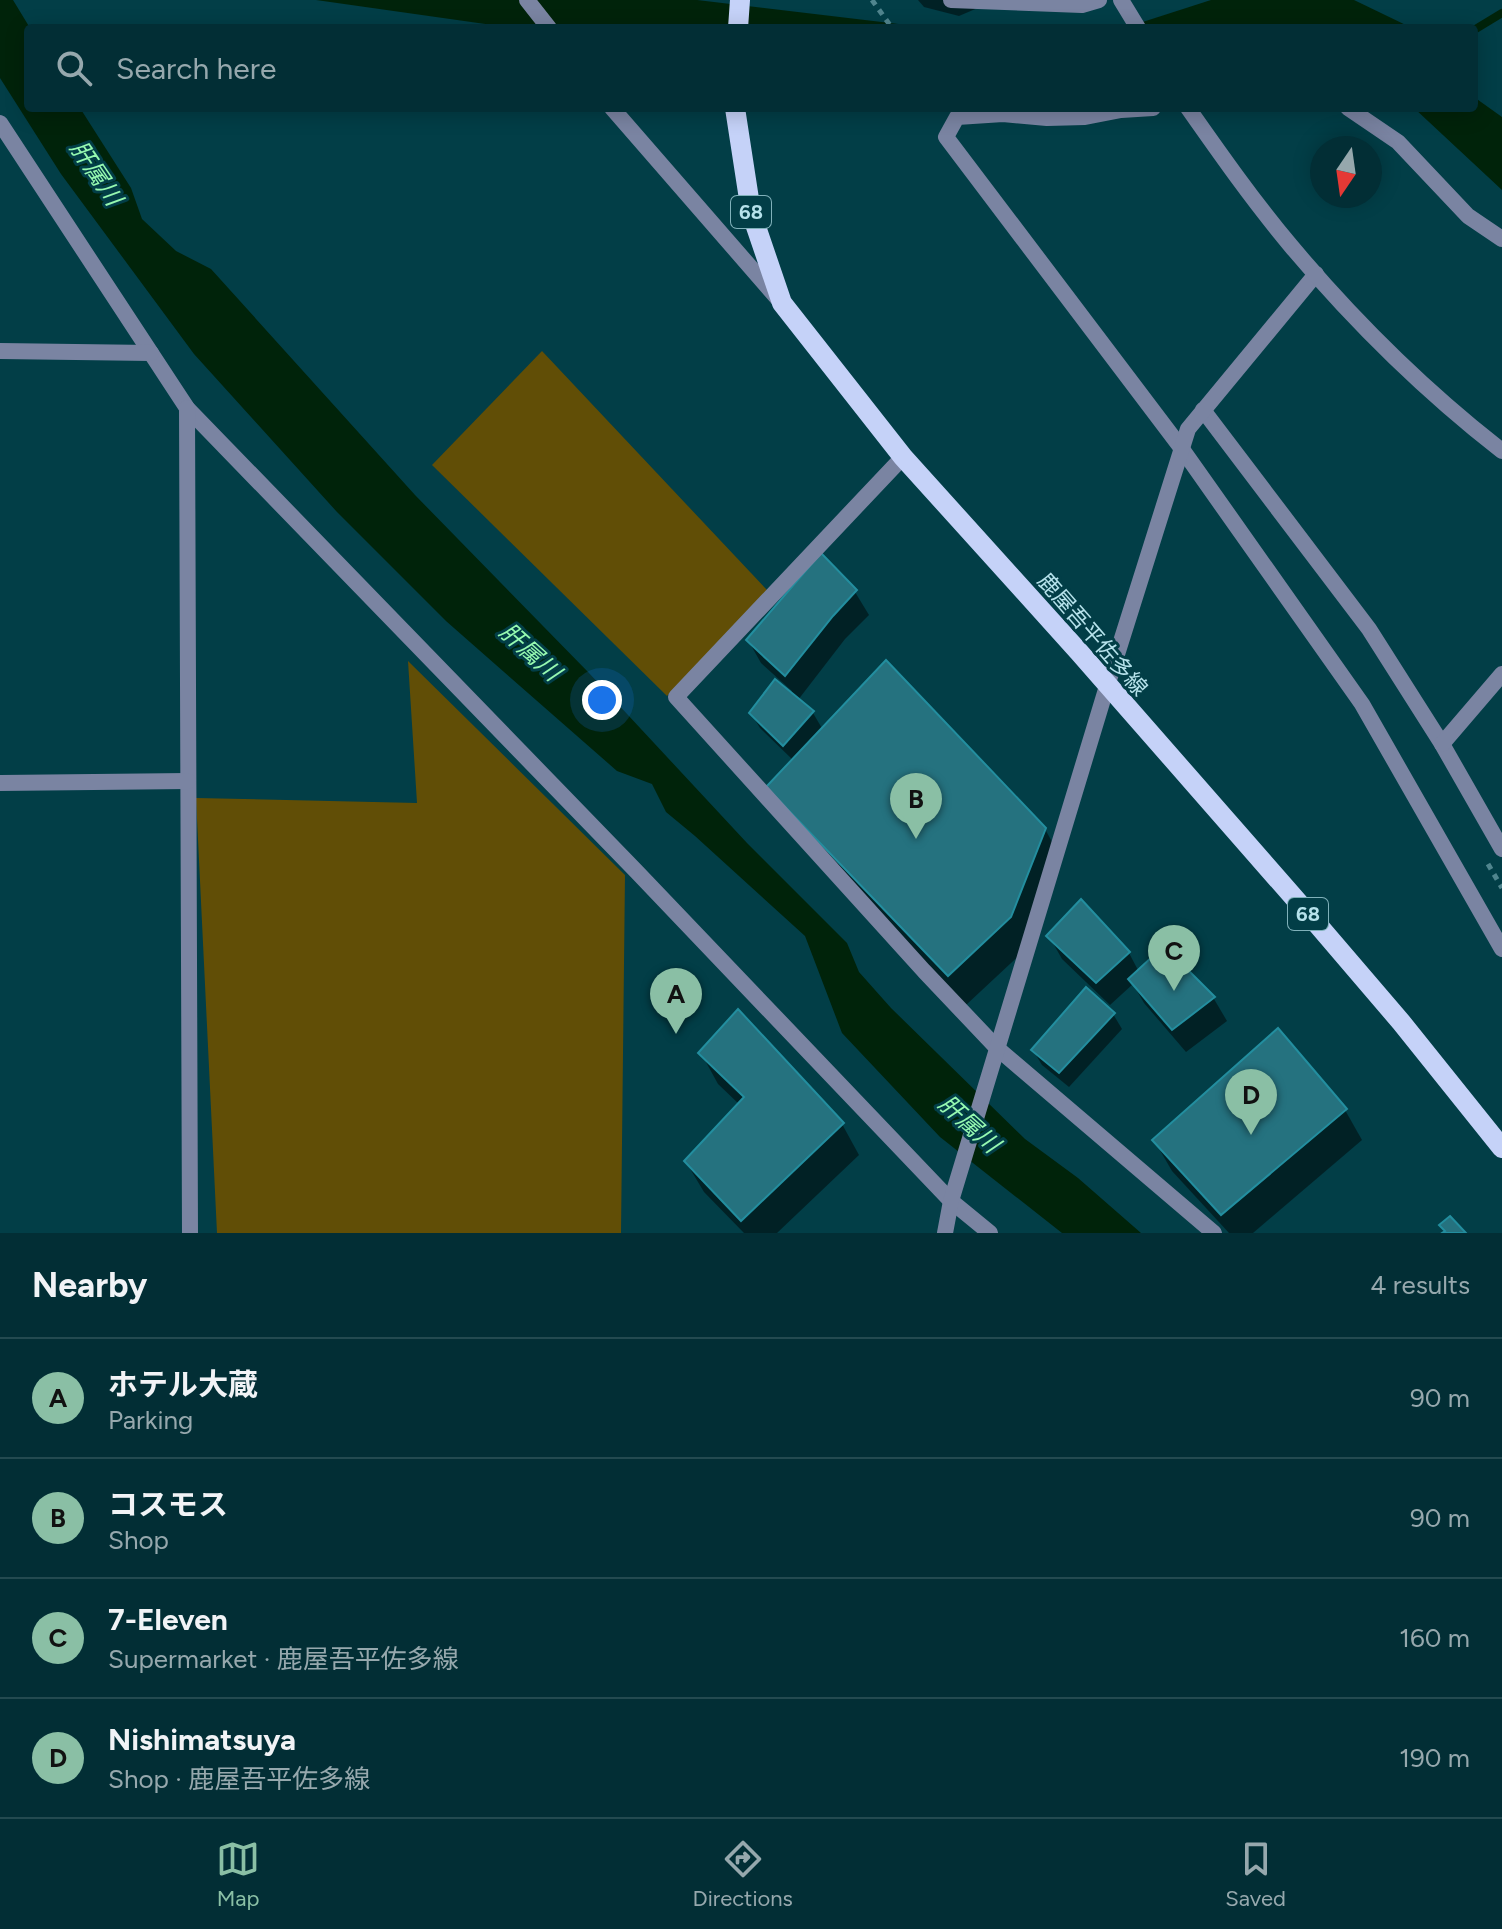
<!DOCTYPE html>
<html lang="en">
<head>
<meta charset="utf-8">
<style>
	:root { --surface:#022e35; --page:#103a41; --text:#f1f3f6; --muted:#96a8ad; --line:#234a50; --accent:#8abfa5 }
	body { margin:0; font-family:Figtree,"Noto Sans JP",sans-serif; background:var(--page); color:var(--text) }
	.compass { position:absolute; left:1310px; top:136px; width:72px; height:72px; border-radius:50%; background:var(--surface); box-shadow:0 4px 20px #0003; rotate:193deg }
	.you { position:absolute; left:602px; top:700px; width:28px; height:28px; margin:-20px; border:6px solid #fff; border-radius:50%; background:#1a73e8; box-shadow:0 0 0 12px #1a73e833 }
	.badge { display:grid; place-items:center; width:52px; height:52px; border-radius:50%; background:var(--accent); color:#111; font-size:26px; font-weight:700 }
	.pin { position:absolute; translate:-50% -66px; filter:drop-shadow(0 2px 4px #0008) }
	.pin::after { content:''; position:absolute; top:42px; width:28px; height:24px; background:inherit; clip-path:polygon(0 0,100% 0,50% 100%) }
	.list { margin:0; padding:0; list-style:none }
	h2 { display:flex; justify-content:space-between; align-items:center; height:104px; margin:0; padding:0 32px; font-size:34px }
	h2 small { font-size:26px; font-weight:400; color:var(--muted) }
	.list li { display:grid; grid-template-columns:52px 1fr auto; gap:24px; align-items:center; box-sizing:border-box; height:120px; padding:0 32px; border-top:2px solid var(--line) }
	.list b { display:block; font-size:30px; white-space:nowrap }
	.list p { margin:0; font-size:26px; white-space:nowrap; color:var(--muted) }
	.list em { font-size:26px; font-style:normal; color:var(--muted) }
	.icon { flex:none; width:44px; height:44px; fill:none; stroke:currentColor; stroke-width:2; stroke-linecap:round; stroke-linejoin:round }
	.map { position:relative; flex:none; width:1502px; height:1233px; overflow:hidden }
	.search { position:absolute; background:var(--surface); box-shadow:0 4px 20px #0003; left:24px; right:24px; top:24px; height:88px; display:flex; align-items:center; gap:20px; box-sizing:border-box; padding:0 28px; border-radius:8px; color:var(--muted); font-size:30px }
	.sheet { height:584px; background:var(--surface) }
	nav { display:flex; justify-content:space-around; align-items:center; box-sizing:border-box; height:112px; border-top:2px solid var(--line); background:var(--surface); font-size:22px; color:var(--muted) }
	nav a { display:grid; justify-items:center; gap:4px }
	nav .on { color:var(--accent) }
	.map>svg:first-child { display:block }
</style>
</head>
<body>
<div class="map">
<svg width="1502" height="1233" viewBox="0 0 1502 1233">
	<rect width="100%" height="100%" fill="#023e47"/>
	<g fill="#614e06">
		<path d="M542 351 767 590 667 696 432 465Z"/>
		<path d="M408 661 625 875 621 1233H217L196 798 417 803Z"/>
	</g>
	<g fill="#00230a">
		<path d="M0 0H13L30 28H28V108H80L131 188 142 219 176 251 211 269 415 495 588 672 747 843 847 943 859 972 891 1008 1025 1139 1078 1178 1141 1233H1062L940 1137 842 1033 805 936 695 836 666 812 652 784 617 771 446 621 337 512 194 354 61 174 0 78Z"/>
		<path d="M316 0H697L932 28H514Z"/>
		<path d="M1211 0H1354L1412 28H1124Z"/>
		<path d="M1474 97 1502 117V190L1414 108H1474Z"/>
	</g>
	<g fill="#0007">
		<path d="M918 0H985L987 4 959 16 924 7Z"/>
		<path d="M855 592 869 615 845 639 798 700 813 713 823 730 1045 829 1062 860 1027 948 966 1005 786 818 794 761 760 728 751 713 792 691 761 663 748 640Z"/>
		<path d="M1049 936 1129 953 1139 972 1164 949 1214 999 1227 1021 1186 1052 1144 1003 1133 984 1110 1005 1062 959Z"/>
		<path d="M1113 1014 1122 1029 1069 1087 1042 1065 1033 1050Z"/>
		<path d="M701 1053 842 1124 859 1155 777 1233H744L704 1192 686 1162 740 1105 718 1084Z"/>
		<path d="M1345 1110 1362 1140 1253 1233H1229L1172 1171 1154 1140Z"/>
	</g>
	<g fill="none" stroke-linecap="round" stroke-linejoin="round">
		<path stroke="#00230a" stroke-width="8" d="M1474 30 1502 13"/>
	</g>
	<g fill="#25727f" stroke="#238e9f" stroke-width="2">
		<path d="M821 553 857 590 833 616 785 676 746 640Z"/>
		<path d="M886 660 1046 828 1011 917 948 976 766 787Z"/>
		<path d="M775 679 814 711 783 746 749 713Z"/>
		<path d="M1081 899 1130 952 1096 983 1046 936Z"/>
		<path d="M1164 946 1215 997 1172 1030 1128 979Z"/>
		<path d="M1086 987 1115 1013 1059 1073 1031 1050Z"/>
		<path d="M738 1009 844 1123 741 1221 684 1161 744 1097 698 1053Z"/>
		<path d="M1278 1028 1347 1109 1221 1215 1152 1140Z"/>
		<path d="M1450 1216 1466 1233H1442L1445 1231 1439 1225Z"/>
	</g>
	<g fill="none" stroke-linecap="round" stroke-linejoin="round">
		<g stroke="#50858e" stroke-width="5" stroke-dasharray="6 6" stroke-linecap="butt">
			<path d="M872 0 892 28"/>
			<path d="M1488 864 1502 888"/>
		</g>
		<g stroke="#7a84a2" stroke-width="16">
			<path d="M951 0 1082 5 1099 0"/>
			<path d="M1153 108 1121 110 1085 117 1047 118 1003 114 957 117 946 137 1182 449 1362 704 1502 949"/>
			<path d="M1348 108 1398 142 1468 216 1502 239"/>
			<path d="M0 123 187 408 637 872 951 1201 990 1233"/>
			<path d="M0 351 151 353"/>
			<path d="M187 408 190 1233"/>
			<path d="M1203 410 1369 629 1442 744 1502 849"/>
			<path d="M903 457 676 697 924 971 997 1048 1214 1233"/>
			<path d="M1107 686 1188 429 1316 274"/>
			<path d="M1442 744 1502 674"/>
			<path d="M0 783 188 781"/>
		</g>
		<g stroke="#7a84a2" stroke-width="16">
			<path d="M527 0 549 28"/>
			<path d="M1121 0 1138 28"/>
			<path d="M612 108 779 300"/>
			<path d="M1188 108C1221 155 1254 202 1291 246 1354 321 1425 391 1502 451"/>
			<path d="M945 1233 951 1201 1107 686"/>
		</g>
		<g stroke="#c5d2f8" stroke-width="20">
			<path d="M738 28 740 0"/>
			<path d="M735 108 751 212 782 303 903 457 1079 652 1318 925 1401 1022 1502 1148"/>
		</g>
	</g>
	<g text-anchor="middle" stroke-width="6" stroke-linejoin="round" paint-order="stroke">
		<g fill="#023e47" stroke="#80b1ba" stroke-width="2">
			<rect x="731" y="196" width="40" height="32" rx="6"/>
			<rect x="1288" y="898" width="40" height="32" rx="6"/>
		</g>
		<g font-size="20" font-weight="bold" fill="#b6e2eb">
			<text x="751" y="219">68</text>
			<text x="1308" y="921">68</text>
		</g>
		<g font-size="22" fill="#b6e2eb" stroke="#023e47">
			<text transform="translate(1093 634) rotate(49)" y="8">鹿屋吾平佐多線</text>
		</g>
		<g font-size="24" font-style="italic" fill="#96f9b0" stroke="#023e47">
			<text transform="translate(96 173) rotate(56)" y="8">肝属川</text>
			<text transform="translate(530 652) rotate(42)" y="8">肝属川</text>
			<text transform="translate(969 1124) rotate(42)" y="8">肝属川</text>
		</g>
	</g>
</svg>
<svg class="compass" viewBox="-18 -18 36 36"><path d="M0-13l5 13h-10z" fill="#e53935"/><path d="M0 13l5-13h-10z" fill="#96a8ad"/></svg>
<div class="you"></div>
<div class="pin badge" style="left:676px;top:1034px">A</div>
<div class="pin badge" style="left:916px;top:839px">B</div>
<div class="pin badge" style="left:1174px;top:991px">C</div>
<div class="pin badge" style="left:1251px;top:1135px">D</div>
<div class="search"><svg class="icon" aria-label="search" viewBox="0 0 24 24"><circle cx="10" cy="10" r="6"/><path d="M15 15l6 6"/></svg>Search here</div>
</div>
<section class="sheet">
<h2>Nearby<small>4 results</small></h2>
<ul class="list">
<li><span class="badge">A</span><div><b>ホテル大蔵</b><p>Parking</p></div><em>90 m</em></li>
<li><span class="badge">B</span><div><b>コスモス</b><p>Shop</p></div><em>90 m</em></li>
<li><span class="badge">C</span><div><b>7-Eleven</b><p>Supermarket · 鹿屋吾平佐多線</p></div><em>160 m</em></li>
<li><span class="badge">D</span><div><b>Nishimatsuya</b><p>Shop · 鹿屋吾平佐多線</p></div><em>190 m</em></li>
</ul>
</section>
<nav>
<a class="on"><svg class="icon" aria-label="map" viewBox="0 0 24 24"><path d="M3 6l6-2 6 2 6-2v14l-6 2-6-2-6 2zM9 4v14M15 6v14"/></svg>Map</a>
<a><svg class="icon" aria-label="directions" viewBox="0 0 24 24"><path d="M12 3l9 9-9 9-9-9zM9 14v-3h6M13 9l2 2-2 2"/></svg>Directions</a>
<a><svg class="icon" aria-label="saved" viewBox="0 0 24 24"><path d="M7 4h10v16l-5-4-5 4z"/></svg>Saved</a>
</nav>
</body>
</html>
